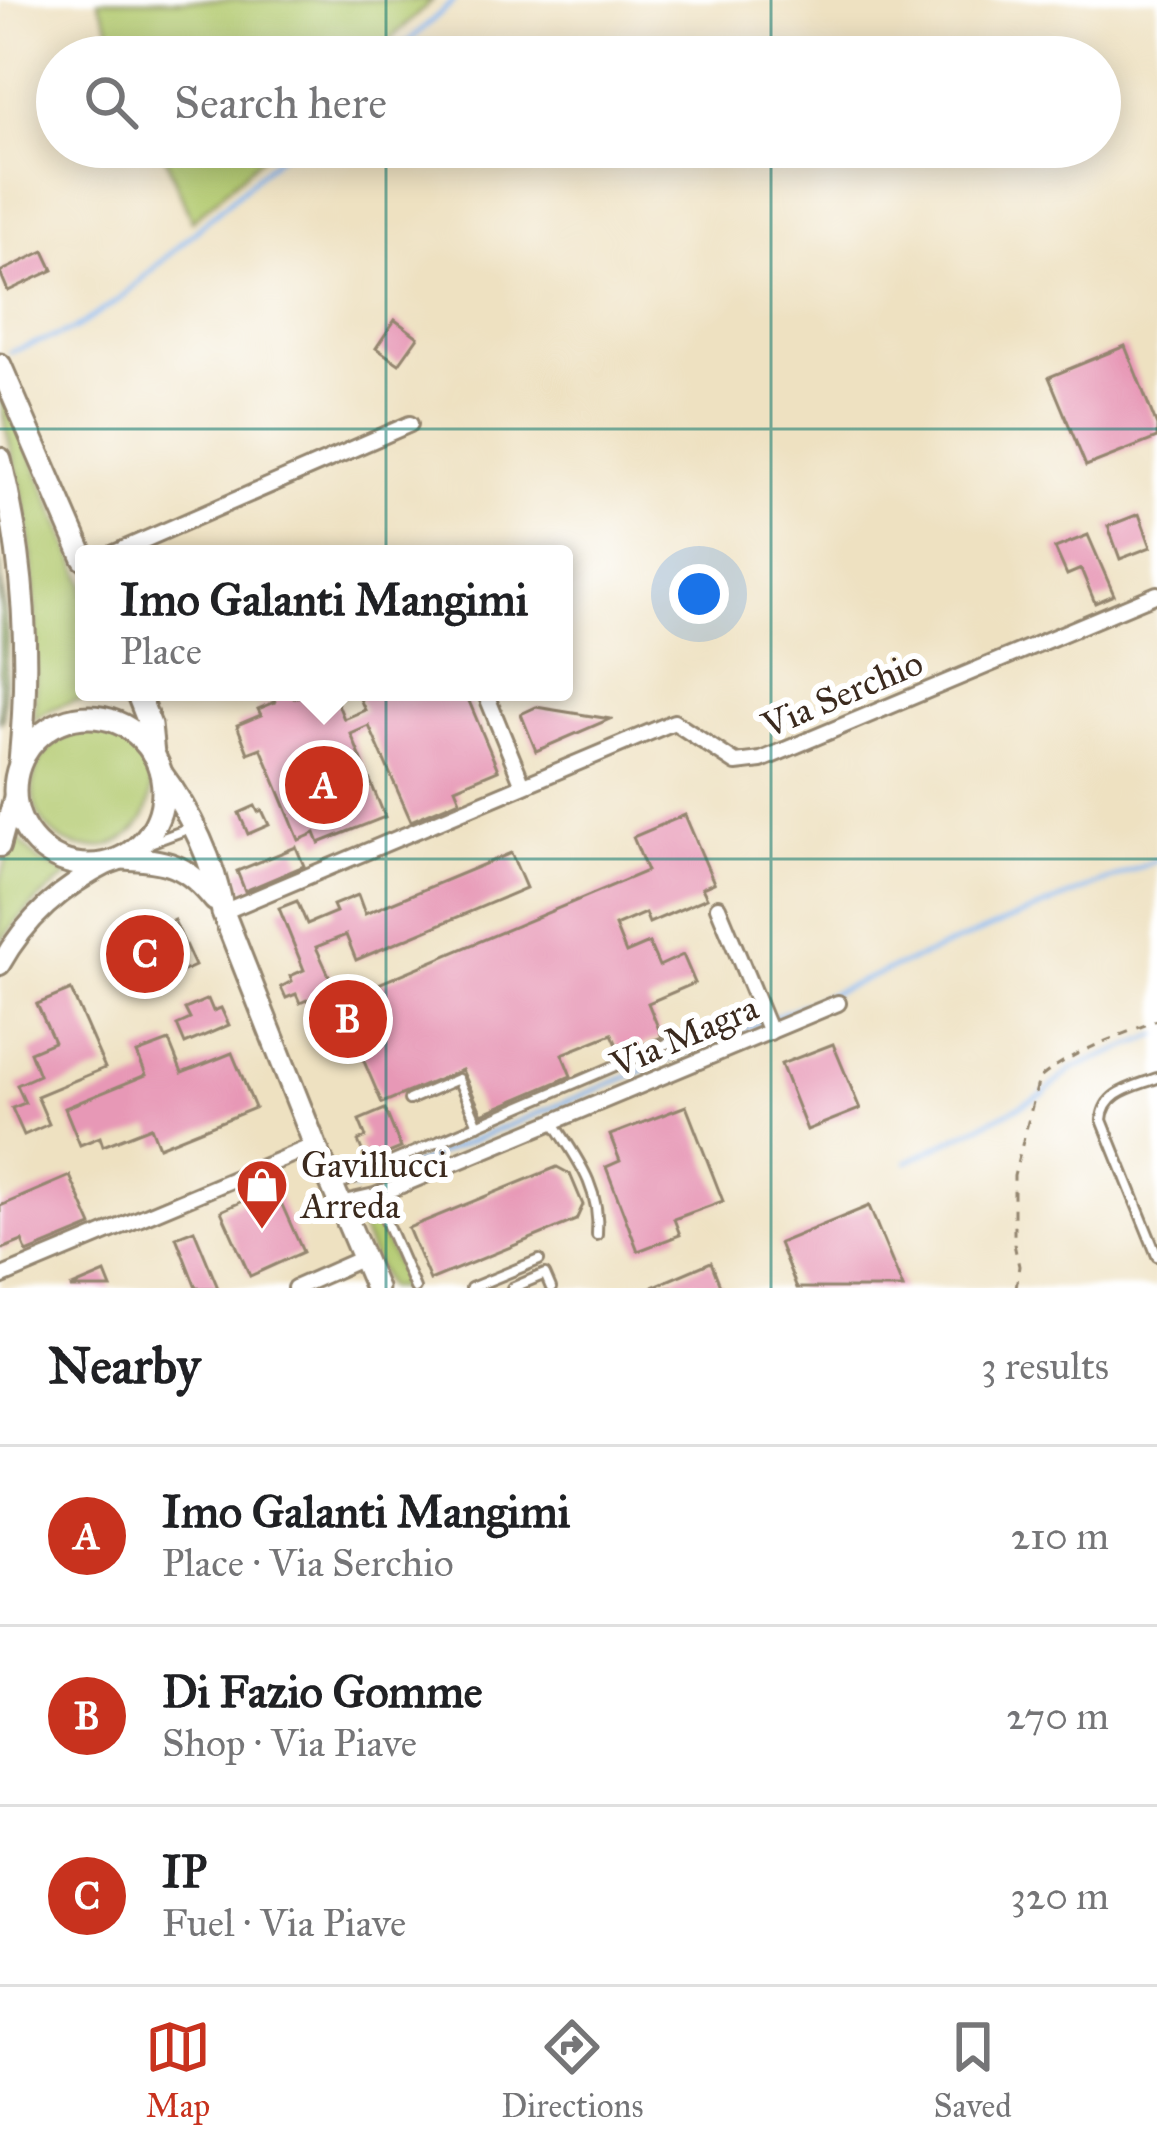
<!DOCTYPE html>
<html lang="en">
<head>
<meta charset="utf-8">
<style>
	:root { --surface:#fff; --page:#f6f6f6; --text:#202124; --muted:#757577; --line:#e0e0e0; --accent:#c8321e }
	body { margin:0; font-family:"IM FELL Great Primer",serif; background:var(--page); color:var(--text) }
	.you { position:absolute; left:699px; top:594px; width:42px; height:42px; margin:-30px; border:9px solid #fff; border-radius:50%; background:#1a73e8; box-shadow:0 0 0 18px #1a73e833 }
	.badge { display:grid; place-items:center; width:78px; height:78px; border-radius:50%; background:var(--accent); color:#fff; font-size:39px; font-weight:700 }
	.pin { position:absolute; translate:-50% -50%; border:6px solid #fff; box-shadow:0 3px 12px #0006 }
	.popup { position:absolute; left:75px; top:545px; width:498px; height:156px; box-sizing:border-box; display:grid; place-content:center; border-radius:12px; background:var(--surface); filter:drop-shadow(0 3px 9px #0005); font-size:39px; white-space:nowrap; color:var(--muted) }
	.popup b { font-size:45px; color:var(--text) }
	.popup::after { content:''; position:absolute; left:50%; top:100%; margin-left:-24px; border:24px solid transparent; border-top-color:var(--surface) }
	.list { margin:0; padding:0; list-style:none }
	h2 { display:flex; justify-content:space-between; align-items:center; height:156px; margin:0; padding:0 48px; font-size:51px }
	h2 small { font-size:39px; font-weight:400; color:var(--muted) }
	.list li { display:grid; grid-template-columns:78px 1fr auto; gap:36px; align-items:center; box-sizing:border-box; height:180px; padding:0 48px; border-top:3px solid var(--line) }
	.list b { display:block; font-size:45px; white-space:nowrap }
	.list p { margin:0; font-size:39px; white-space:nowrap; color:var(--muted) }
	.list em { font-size:39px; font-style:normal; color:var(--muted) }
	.icon { flex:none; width:66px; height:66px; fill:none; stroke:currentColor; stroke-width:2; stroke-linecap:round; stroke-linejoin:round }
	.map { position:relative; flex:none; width:1157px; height:1288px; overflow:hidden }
	.search { position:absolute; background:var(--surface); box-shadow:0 6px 30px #0003; left:36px; right:36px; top:36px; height:132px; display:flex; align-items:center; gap:30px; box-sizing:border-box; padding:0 42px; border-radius:66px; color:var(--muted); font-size:45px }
	.sheet { height:696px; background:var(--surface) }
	nav { display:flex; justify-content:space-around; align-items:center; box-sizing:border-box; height:168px; border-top:3px solid var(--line); background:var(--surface); font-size:33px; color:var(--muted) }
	nav a { display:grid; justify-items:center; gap:6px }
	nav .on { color:var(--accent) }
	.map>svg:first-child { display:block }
</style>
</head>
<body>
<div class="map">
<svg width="1157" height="1288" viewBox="0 0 1157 1288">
	<rect width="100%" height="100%" fill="#fff"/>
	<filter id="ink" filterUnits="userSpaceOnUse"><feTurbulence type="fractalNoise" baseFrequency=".00833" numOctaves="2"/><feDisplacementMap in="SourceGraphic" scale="24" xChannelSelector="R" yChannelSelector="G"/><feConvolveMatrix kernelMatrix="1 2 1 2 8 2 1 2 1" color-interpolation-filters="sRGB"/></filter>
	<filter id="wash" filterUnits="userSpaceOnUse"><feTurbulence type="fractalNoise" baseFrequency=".004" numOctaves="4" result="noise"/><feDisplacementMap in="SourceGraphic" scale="48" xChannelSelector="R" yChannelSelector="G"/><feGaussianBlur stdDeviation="2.7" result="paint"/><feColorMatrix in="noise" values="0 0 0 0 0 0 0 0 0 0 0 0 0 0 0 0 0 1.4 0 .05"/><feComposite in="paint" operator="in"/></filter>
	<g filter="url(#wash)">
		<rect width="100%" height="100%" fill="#eee1c1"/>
		<g fill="#b3ca6f" stroke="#777a46" stroke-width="3">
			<path d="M98 0H433L371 57H122Z"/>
			<path d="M161 147H273L192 221Z"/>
			<path d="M0 380 84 583V692H132L138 711C95 695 72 694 34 720 37 652 37 584 27 516 20 471 0 425 0 380Z"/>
			<circle cx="92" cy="789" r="59"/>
			<path d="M14 834 38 860 69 875C43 894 19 916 0 943V882Z"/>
			<path d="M373 1212 406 1288H387L355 1214Z"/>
		</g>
		<path fill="#8eae62" stroke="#646c40" stroke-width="3" d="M0 562 7 637 3 720 0 722Z"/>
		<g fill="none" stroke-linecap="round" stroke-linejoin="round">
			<g stroke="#82b6f0" stroke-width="4.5">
				<path d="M391 57 455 0"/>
				<path d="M10 352 73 330 117 301 290 147"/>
				<path d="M907 1162 1042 1095 1072 1069 1157 1035"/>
				<path d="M353 1189 1157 860"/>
			</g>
		</g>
		<g id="blocks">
			<g fill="#e798b6">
				<path d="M44 251 53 270 8 291 0 272Z"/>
				<path d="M395 320 418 337 399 364 376 348Z"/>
				<path d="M1125 346 1157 426V438L1086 466 1049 377Z"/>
				<path d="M1139 514 1151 547 1120 559 1108 526Z"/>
				<path d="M1088 535 1114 595 1095 603 1081 569 1067 575 1055 548Z"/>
				<path d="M278 692H292L294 698 309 692H333L344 719 365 710 357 692H451L454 698 466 694 498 770 455 788 460 800 411 821 369 726 351 734 385 817 319 843 315 833 299 840 261 748 248 753 237 725 261 715 258 709 275 702 272 694Z"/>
				<path d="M536 707 610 719 536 751 521 714Z"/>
				<path d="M255 806 258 812 262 810 269 825 248 834 239 813Z"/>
				<path d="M685 815 714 883 702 888 707 898 649 923 645 913 615 926 626 953 649 943 659 966 683 955 695 983 648 1003 662 1037 621 1054 612 1034 562 1054 571 1076 482 1114 462 1070 382 1103 338 1001 647 871 633 837Z"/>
				<path d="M296 847 304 866 245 891 237 871Z"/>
				<path d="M511 853 526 888 356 960 346 935 316 947 337 993 326 998 324 992 300 1003 296 994 286 998 281 987 292 981 290 976 304 970 279 908 297 901 307 924 336 912 333 905 358 895 365 914Z"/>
				<path d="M174 920 195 966 177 974 165 946 121 966 113 947Z"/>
				<path d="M71 990 105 1068 37 1096 49 1124 24 1135 12 1108 25 1103 17 1085 39 1075 30 1052 54 1042 37 1004Z"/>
				<path d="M208 999 213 1011 221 1008 229 1025 185 1044 177 1025 190 1019 185 1009Z"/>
				<path d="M169 1041 182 1073 232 1053 255 1108 159 1147 151 1127 103 1146 100 1137 80 1145 65 1108 146 1075 137 1053Z"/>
				<path d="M833 1044 860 1109 807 1130 781 1064Z"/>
				<path d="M686 1106 723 1201 674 1219 680 1235 638 1251 606 1167 620 1161 610 1135Z"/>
				<path d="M385 1109 401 1148 367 1162 358 1141 366 1137 359 1120Z"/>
				<path d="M557 1167 570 1174 583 1205 576 1220 430 1280 408 1228Z"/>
				<path d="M70 1176 92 1226 27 1253 22 1241 0 1250V1206Z"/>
				<path d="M274 1187 303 1252 250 1276 221 1211Z"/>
				<path d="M869 1206 903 1288H797L779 1243Z"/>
				<path d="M194 1230 218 1288H196L176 1237Z"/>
				<path d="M711 1262 721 1288H650Z"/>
				<path d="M105 1273 111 1288H70Z"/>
			</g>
		</g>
	</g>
	<g filter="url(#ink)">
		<use href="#blocks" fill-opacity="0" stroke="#948670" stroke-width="3"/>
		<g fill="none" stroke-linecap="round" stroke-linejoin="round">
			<g stroke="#948670" stroke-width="14">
				<g id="service">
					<path d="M139 847 193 827"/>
					<path d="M1157 1078C1134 1087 1104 1091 1102 1120L1157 1256"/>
					<path d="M409 1100 458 1079 478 1125"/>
					<path d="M554 1123C578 1160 601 1189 597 1235"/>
					<path d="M335 1186 757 1005"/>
					<path d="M375 1196 415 1288"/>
					<path d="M471 1288 539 1260"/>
					<path d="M512 1288 545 1274 551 1288"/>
				</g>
			</g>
			<g stroke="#948670" stroke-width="20">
				<g id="minor">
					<path d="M112 554 410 424"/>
					<path d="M485 692 523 785"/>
					<path d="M718 907 770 1032"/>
					<path d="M223 912 674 722 736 763 761 760 1157 594"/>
					<path d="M340 1204 375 1196 838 1003"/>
					<path d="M0 1277 315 1145"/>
					<path d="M295 1288 363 1258"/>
				</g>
			</g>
			<g stroke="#948670" stroke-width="24">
				<g id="tertiary">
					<path d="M0 847 15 792"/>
					<path d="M0 965C26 918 62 887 110 863"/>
				</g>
			</g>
			<g stroke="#948670" stroke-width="27">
				<g id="secondary">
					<path d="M0 365 84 559"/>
					<path d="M0 459C25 562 30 656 20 762"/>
					<path d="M137 692 150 725 153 754"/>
					<circle cx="89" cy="791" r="74"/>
					<path d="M161 773C191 813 214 863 223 912L315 1145 376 1288"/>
					<path d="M122 858C167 860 186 864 215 900"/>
				</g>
			</g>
			<path stroke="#948670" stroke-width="3" stroke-dasharray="9 9" stroke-linecap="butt" d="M1016 1288 1019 1266 1014 1244V1176L1039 1079C1071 1051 1118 1037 1157 1020"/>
			<use href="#service" stroke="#fff" stroke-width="8"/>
			<use href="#minor" stroke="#fff" stroke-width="14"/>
			<use href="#tertiary" stroke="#fff" stroke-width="18"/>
			<use href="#secondary" stroke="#fff" stroke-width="21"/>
		</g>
	</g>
	<path fill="none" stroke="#0f766e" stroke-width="3" stroke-opacity="0.55" d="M386 0V57M771 0V57M386 147V1288M771 147V1288M0 429H1157M0 859H1157"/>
	<defs>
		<g id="shop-pin" transform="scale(2.7)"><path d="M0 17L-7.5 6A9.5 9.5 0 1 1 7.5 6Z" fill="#c8321e" stroke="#fff"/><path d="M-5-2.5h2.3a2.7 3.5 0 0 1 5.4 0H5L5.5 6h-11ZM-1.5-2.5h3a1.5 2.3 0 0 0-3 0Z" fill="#fff"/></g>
	</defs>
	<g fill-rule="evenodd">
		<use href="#shop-pin" x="262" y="1185"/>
	</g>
	<g text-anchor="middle" stroke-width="12" stroke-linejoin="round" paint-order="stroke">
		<g font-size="36" fill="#3b2a1e" stroke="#fff">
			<text transform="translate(842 693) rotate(-23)" y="13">Via Serchio</text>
			<text transform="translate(684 1035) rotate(-23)" y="13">Via Magra</text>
		</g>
		<g font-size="36" fill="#3b2a1e" stroke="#fff" text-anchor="start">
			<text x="301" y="1177">Gavillucci<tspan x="301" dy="41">Arreda</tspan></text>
		</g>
	</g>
</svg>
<div class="you"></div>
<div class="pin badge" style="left:324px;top:785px">A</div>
<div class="popup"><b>Imo Galanti Mangimi</b>Place</div>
<div class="pin badge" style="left:348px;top:1019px">B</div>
<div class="pin badge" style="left:145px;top:954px">C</div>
<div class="search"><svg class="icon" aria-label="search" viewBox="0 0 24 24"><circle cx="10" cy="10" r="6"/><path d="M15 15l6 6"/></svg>Search here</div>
</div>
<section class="sheet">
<h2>Nearby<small>3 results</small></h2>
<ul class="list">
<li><span class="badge">A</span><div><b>Imo Galanti Mangimi</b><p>Place · Via Serchio</p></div><em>210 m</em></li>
<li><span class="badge">B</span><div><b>Di Fazio Gomme</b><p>Shop · Via Piave</p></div><em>270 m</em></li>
<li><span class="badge">C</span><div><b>IP</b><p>Fuel · Via Piave</p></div><em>320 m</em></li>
</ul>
</section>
<nav>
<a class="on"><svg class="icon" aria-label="map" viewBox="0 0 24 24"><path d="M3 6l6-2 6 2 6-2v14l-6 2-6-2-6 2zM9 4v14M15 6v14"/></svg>Map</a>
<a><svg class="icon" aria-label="directions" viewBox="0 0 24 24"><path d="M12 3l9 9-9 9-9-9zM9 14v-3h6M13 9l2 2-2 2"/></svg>Directions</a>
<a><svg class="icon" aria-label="saved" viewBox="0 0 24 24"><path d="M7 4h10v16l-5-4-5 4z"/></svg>Saved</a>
</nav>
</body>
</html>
